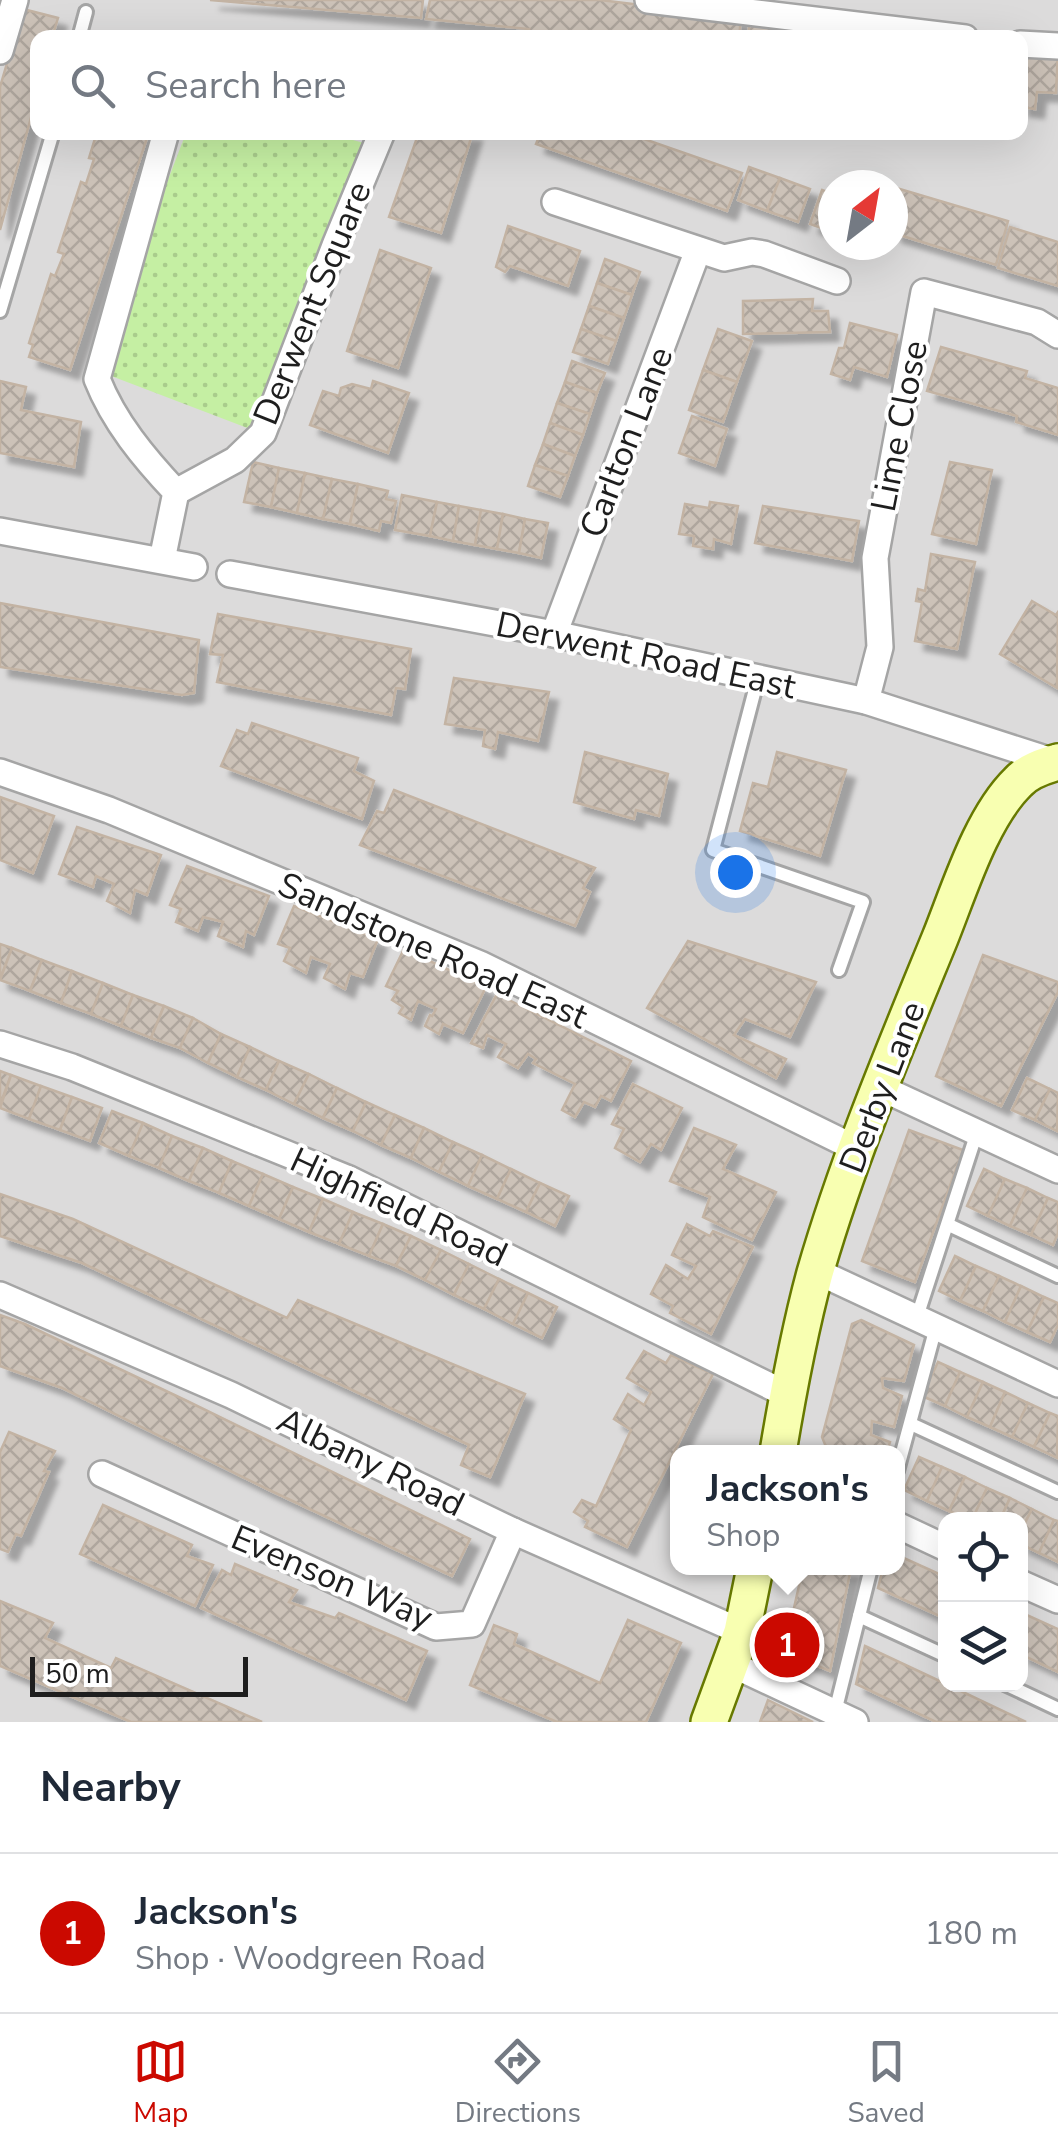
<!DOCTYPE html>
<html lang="en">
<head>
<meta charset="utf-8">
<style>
	:root { --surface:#fff; --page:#f2f2f3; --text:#1f2937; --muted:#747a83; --line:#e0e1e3; --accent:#cb0900 }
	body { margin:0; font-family:"Nunito Sans",sans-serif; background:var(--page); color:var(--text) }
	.controls { position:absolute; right:30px; bottom:30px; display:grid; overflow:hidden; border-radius:20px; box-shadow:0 10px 40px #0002 }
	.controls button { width:90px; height:90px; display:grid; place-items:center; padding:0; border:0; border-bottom:2px solid var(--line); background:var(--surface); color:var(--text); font:50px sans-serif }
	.compass { position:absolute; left:818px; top:170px; width:90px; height:90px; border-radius:50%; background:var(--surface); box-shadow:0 10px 40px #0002; rotate:31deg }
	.scale { position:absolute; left:30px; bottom:25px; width:218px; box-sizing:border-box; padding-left:10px; border:5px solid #1e1e1e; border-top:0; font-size:28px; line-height:35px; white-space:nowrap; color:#1e1e1e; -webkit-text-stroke:8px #fff; paint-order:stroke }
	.you { position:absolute; left:735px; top:872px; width:35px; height:35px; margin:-25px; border:8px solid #fff; border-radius:50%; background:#1a73e8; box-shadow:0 0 0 15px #1a73e833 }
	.badge { display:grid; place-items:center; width:65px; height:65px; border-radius:50%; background:var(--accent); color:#fff; font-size:32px; font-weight:700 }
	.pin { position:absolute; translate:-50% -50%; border:5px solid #fff; box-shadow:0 2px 10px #0006 }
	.popup { position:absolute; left:670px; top:1445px; width:235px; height:130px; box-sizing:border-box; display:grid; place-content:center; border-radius:20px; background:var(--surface); filter:drop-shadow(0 2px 8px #0005); font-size:32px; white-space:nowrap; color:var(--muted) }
	.popup b { font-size:38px; color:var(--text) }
	.popup::after { content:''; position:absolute; left:50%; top:100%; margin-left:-20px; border:20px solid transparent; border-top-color:var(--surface) }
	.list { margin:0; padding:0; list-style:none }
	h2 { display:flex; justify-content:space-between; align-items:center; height:130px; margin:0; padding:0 40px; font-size:42px }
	h2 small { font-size:32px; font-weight:400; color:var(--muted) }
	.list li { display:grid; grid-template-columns:65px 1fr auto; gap:30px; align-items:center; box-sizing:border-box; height:160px; padding:0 40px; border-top:2px solid var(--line) }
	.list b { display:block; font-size:38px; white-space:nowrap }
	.list p { margin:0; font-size:32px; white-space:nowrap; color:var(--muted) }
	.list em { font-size:32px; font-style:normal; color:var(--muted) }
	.icon { flex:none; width:55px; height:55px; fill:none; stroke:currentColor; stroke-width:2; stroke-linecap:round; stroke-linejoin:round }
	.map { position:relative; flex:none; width:1058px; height:1722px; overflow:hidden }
	.search { position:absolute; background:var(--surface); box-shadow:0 10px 40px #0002; left:30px; right:30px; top:30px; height:110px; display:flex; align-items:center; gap:25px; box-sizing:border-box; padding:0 35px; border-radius:20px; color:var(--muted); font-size:38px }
	.sheet { height:290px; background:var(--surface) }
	nav { display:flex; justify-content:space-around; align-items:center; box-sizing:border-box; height:140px; border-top:2px solid var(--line); background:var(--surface); font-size:28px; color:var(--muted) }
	nav a { display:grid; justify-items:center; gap:5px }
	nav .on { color:var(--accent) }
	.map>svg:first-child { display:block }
</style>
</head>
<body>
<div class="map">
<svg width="1058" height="1722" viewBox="0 0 1058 1722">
	<defs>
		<pattern id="garden-dots" width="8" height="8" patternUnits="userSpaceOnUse" patternTransform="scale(2.5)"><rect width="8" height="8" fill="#c5efa3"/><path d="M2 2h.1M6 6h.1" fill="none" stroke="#a9cc8c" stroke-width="1.8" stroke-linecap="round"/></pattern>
		<pattern id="building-cross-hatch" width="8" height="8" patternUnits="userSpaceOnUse" patternTransform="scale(2.5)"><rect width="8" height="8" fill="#ccc2b8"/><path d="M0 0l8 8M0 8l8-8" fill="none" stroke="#afa69e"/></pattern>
		<filter id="shadow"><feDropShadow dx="9" dy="9" stdDeviation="2.5" flood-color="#0004"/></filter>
	</defs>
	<rect width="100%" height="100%" fill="#f0ece3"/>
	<path fill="#dcdbdb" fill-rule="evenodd" d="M0 0H1058V1722H0ZM38 38H1020V132H38ZM833 185H893V245H833ZM677 1452H897V1568H677ZM946 1520H1020V1684H946Z"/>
	<path fill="url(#garden-dots)" d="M186 133H327L364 143 250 429 106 374 153 219Z"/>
	<g fill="url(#building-cross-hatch)" stroke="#c3b3a3" stroke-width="2.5" filter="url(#shadow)">
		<path d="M210 0H423L421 18Z"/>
		<path d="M430 0H600L741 17 739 38 559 36V38H526L529 29 426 19Z"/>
		<path d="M23 9 58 18 52 38H38V92L0 230V87Z"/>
		<path d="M750 19 922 38H748Z"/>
		<path d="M1020 48 1058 52 1056 93 1037 92 1035 109 1020 107Z"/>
		<path d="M97 132H149L70 370 29 357 33 345 29 343 51 274 55 276 64 254 58 252 81 182 86 184 94 159 89 158Z"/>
		<path d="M419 132H473L441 233 389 217Z"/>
		<path d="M541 132H624L742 173 727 211 536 144Z"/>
		<path d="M749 167 780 178 767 211 738 200Z"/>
		<path d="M780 178 810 189 798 222 767 211Z"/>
		<path d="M893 187 1008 221 996 265 893 233Z"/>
		<path d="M822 190 833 194V232L810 224Z"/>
		<path d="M508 226 580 251 568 286 510 266 505 272 496 267Z"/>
		<path d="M1010 227 1058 242V286L998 268Z"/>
		<path d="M380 250 431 268 398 368 347 351Z"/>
		<path d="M605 259 640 272 632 295 597 283Z"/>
		<path d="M597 283 632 295 624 318 589 306Z"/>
		<path d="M813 299 812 311H828L830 332 743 334V301Z"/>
		<path d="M589 306 624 318 616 341 581 329Z"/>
		<path d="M850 323 897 335 887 377 854 367 850 380 831 374 839 348H844Z"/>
		<path d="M581 329 616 341 608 364 573 352Z"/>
		<path d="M718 329 752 341 737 382 703 370Z"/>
		<path d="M941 347 1027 371 1025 378 1058 388V435L1016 422 1017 416 927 391Z"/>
		<path d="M572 361 605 373 597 393 565 382Z"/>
		<path d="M703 370 737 382 723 422 689 410Z"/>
		<path d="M0 381 26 387 21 410 81 422 74 467 0 453Z"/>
		<path d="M373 381 409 393 388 453 310 425 323 391 339 396 341 388 352 384 371 389Z"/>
		<path d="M565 382 597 393 590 414 557 403Z"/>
		<path d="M557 403 590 414 583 435 550 423Z"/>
		<path d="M692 416 727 429 715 466 679 453Z"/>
		<path d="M550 423 583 435 575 456 543 444Z"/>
		<path d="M543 444 575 456 568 476 535 465Z"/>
		<path d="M253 462 279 468 271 507 244 502Z"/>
		<path d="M950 462 992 470 976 544 932 534Z"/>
		<path d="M535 465 568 476 560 497 528 486Z"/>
		<path d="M279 468 305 473 297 513 271 507Z"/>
		<path d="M305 473 332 479 323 519 297 513Z"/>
		<path d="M332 479 358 484 350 524 323 519Z"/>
		<path d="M358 484 388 491 386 499 396 501 391 523 381 521 379 531 350 524Z"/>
		<path d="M402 495 437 502 430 536 395 530Z"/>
		<path d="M437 502 459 506 453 541 430 536Z"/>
		<path d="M710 502 738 506 731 544 714 539 713 549 693 546 694 536 679 534 685 504 709 508Z"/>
		<path d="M459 506 481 510 475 545 453 541Z"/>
		<path d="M763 506 859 521 852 561 755 543Z"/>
		<path d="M481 510 503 514 497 549 475 545Z"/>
		<path d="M503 514 525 519 519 553 497 549Z"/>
		<path d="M525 519 548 523 541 558 519 553Z"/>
		<path d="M931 554 975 562 957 649 915 641 922 602 916 601 918 589 925 591Z"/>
		<path d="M1032 601 1056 615 1058 612 1057 688 1000 654Z"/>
		<path d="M0 603 199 640 194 693 182 695 0 667Z"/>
		<path d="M218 614 411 649 405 689 396 688 391 715 217 682 223 655 210 654Z"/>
		<path d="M454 678 549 692 538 741 498 732 495 749 483 746 485 730 445 724Z"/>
		<path d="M252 723 358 758 354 771 374 781 362 819 221 766 237 730 248 734Z"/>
		<path d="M585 752 668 774 659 816 636 810 634 819 574 802Z"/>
		<path d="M777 752 846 770 820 856 740 831 753 783 768 787Z"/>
		<path d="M394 790 595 868 583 888 590 892 575 926 360 845 377 811 384 813Z"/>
		<path d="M0 797 54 816 33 873 0 860Z"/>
		<path d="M77 827 161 855 147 895 135 890 130 913 107 901 114 884 96 876 93 887 59 874Z"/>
		<path d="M187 866 269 896 254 935 246 931 243 947 218 936 223 922 203 917 198 931 176 922 181 909 170 905Z"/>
		<path d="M294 906 378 939 363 977 350 973 345 989 324 978 330 964 311 957 306 973 284 961 290 948 278 944Z"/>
		<path d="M688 941 816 982 790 1037 745 1019 734 1035 786 1059 776 1078 647 1008Z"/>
		<path d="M0 944 12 948 0 979Z"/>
		<path d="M12 948 42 960 30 991 0 980Z"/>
		<path d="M404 949 486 987 463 1033 443 1024 439 1034 425 1026 430 1015 432 1016 436 1009 418 1001 411 1020 399 1013 403 1007 392 1000 398 991 386 986Z"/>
		<path d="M983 955 1058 982V992L1001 1106 936 1076Z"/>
		<path d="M42 960 72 971 61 1003 30 991Z"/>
		<path d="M72 971 103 983 91 1014 61 1003Z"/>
		<path d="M103 983 133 995 121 1026 91 1014Z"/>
		<path d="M497 994 631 1061 611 1101 601 1096 595 1107 584 1102 575 1117 562 1110 575 1084 533 1063 536 1059 528 1054 518 1068 498 1057 506 1044 487 1035 483 1048 471 1043Z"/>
		<path d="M133 995 164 1006 151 1038 121 1026Z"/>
		<path d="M164 1006 193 1018 180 1048 151 1038Z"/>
		<path d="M193 1018 221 1034 208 1063 180 1048Z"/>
		<path d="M221 1034 250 1047 237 1077 208 1063Z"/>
		<path d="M250 1047 279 1061 266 1090 237 1077Z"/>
		<path d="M279 1061 309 1074 294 1104 266 1090Z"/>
		<path d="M0 1071 11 1075 0 1105Z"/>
		<path d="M309 1074 337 1088 323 1118 294 1104Z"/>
		<path d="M11 1075 41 1086 29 1119 0 1108Z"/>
		<path d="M1027 1078 1050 1089 1035 1120 1012 1110Z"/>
		<path d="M633 1084 682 1108 661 1150 651 1144 640 1162 615 1148 624 1129 612 1124Z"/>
		<path d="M41 1086 72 1097 60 1130 29 1119Z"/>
		<path d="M337 1088 366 1102 353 1131 323 1118Z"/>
		<path d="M1050 1089 1058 1093 1057 1131 1035 1120Z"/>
		<path d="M72 1097 102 1108 90 1141 60 1130Z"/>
		<path d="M366 1102 395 1115 381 1145 353 1131Z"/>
		<path d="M112 1111 143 1123 129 1156 99 1143Z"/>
		<path d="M395 1115 424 1128 411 1158 381 1145Z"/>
		<path d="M143 1123 172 1136 159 1168 129 1156Z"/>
		<path d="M424 1128 453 1142 439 1172 411 1158Z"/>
		<path d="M694 1128 736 1145 723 1169 776 1192 752 1240 703 1217 710 1197 670 1181Z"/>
		<path d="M909 1130 963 1150 915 1282 862 1261Z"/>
		<path d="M172 1136 203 1148 189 1181 159 1168Z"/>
		<path d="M453 1142 482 1155 468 1186 439 1172Z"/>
		<path d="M203 1148 232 1161 219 1193 189 1181Z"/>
		<path d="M482 1155 511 1169 497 1199 468 1186Z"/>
		<path d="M232 1161 263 1174 249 1206 219 1193Z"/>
		<path d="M511 1169 540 1183 526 1212 497 1199Z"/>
		<path d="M984 1169 1005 1179 988 1216 967 1206Z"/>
		<path d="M263 1174 293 1187 279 1219 249 1206Z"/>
		<path d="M1005 1179 1027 1188 1010 1226 988 1216Z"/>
		<path d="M540 1183 569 1196 555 1226 526 1212Z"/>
		<path d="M293 1187 323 1199 309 1232 279 1219Z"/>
		<path d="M1027 1188 1048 1198 1031 1235 1010 1226Z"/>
		<path d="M0 1194 73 1219 287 1318 298 1300 525 1394 490 1477 461 1465 469 1445 82 1263 0 1236Z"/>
		<path d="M1048 1198 1058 1202V1233L1053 1245 1031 1235Z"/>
		<path d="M323 1199 353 1212 339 1244 309 1232Z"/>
		<path d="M353 1212 383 1224 369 1256 339 1244Z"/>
		<path d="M383 1224 411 1236 396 1266 369 1256Z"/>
		<path d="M687 1224 710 1236 713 1231 753 1247 711 1334 670 1313 673 1306 651 1294 666 1265 688 1279 696 1266 672 1255Z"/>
		<path d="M411 1236 441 1250 425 1280 396 1266Z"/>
		<path d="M441 1250 469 1264 454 1295 425 1280Z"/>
		<path d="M955 1256 976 1266 960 1301 939 1291Z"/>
		<path d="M469 1264 499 1279 484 1309 454 1295Z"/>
		<path d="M976 1266 999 1276 983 1311 960 1301Z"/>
		<path d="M999 1276 1021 1286 1005 1322 983 1311Z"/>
		<path d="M499 1279 528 1293 513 1324 484 1309Z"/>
		<path d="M1021 1286 1044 1297 1027 1332 1005 1322Z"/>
		<path d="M528 1293 557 1307 542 1338 513 1324Z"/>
		<path d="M1044 1297 1058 1303V1325L1050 1342 1027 1332Z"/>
		<path d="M0 1315 25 1324 185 1400 470 1539 452 1576 267 1489 62 1388 0 1366Z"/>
		<path d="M861 1320 914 1345 904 1381 882 1378 883 1388 902 1396 894 1427 872 1421 871 1435 890 1442 887 1452H828L822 1437 852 1324Z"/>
		<path d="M644 1351 666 1363 671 1355 713 1374 627 1547 585 1527 588 1521 574 1512 582 1500 596 1506 631 1430 614 1419 628 1394 644 1405 651 1392 627 1378Z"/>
		<path d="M938 1362 960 1372 945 1406 922 1396Z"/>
		<path d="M960 1372 983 1382 967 1417 945 1406Z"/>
		<path d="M983 1382 1005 1392 990 1427 967 1417Z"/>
		<path d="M1005 1392 1028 1403 1012 1437 990 1427Z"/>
		<path d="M1028 1403 1050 1413 1034 1447 1012 1437Z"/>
		<path d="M1050 1413 1058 1416 1057 1458 1034 1447Z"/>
		<path d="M9 1432 55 1451 44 1471 49 1472 21 1536 16 1534 8 1552 0 1549V1452Z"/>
		<path d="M919 1457 942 1467 927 1501 904 1490Z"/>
		<path d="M942 1467 965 1477 949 1511 927 1501Z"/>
		<path d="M965 1477 987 1488 972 1520 949 1511Z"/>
		<path d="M987 1488 1010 1498 1000 1520H972Z"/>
		<path d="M1010 1498 1032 1509 1020 1533V1520H1000Z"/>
		<path d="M103 1505 192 1545 187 1556 213 1565 195 1606 80 1554Z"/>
		<path d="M1032 1509 1054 1520 1039 1553 1020 1544V1533Z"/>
		<path d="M1054 1520 1058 1521V1562L1039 1553Z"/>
		<path d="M897 1555 946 1577V1619L878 1588 883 1568H897Z"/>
		<path d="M235 1564 297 1590 289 1602 335 1618 339 1613 427 1651 406 1700 201 1608 222 1570 231 1575Z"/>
		<path d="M803 1568H851L830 1671 793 1656 787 1639Z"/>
		<path d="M0 1601 53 1623 45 1638 111 1668 116 1658 262 1722H131L0 1666Z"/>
		<path d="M1020 1612 1058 1629V1672L1020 1654Z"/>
		<path d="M628 1620 681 1643 646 1722H557L470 1685 494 1625 517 1634 514 1644 600 1683Z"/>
		<path d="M865 1646 946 1684 1026 1722H936L856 1684Z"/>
		<path d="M768 1700 813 1722H760Z"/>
	</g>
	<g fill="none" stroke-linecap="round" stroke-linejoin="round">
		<g stroke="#a5a5a5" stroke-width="18">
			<g id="lane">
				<path d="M79 38 86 12"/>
				<path d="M0 311 53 132"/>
				<path d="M758 678 713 850 863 902 839 970"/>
				<path d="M949 1225 1058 1276"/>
				<path d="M917 1317 977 1132"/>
				<path d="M911 1424 1058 1492"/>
				<path d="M897 1471 936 1327"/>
				<path d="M859 1616 946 1656"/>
				<path d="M1005 1684 1058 1709"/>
				<path d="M834 1716 871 1568"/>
			</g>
		</g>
		<g stroke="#a5a5a5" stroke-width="30">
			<g id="street">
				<path d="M648 0 965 38"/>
				<path d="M1020 44 1058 46"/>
				<path d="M0 51 15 0"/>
				<path d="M555 202 724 258 752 252 764 254 837 281"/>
				<path d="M176 492 235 460 263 433 336 243 382 132"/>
				<path d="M0 531 194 567"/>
				<path d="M162 560 176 492C144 458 114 422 97 379L166 132"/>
				<path d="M230 574 554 634 866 701 1055 762 1058 757"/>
				<path d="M554 634 698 250"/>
				<path d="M866 701 880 647 875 558 924 292 1037 322 1058 335"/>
				<path d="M0 772 109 810 480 964 857 1149"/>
				<path d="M0 1044 72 1067 349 1179 788 1395"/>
				<path d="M879 1087 1058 1170"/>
				<path d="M816 1271 1058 1384"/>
				<path d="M0 1295 231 1395 513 1531 742 1632"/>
				<path d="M102 1474 436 1627 472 1624 513 1531"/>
				<path d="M897 1525 946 1548"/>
				<path d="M1020 1583 1058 1600"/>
				<path d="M731 1664 855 1722"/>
			</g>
		</g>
		<g stroke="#677900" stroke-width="40">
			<g id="secondary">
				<path d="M778 1452C788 1392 799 1332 815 1273 848 1159 895 1048 940 938 959 891 981 818 1018 782 1028 771 1043 766 1058 762"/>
				<path d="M709 1722 742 1632 755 1568"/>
			</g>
		</g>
		<use href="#lane" stroke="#fff" stroke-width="12"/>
		<use href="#street" stroke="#fff" stroke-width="25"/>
		<use href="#secondary" stroke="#f8ffb1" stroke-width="35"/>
	</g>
	<g text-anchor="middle" stroke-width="8" stroke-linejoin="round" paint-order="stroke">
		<g font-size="35" fill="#1e1e1e" stroke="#fff">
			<text transform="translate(312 303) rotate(-68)" y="12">Derwent Square</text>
			<text transform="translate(899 426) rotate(-79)" y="12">Lime Close</text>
			<text transform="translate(626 442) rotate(-69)" y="12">Carlton Lane</text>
			<text transform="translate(646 655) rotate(12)" y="12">Derwent Road East</text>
			<text transform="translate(433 950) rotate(24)" y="12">Sandstone Road East</text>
			<text transform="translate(882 1087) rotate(-69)" y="12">Derby Lane</text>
			<text transform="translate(399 1207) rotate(25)" y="12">Highfield Road</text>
			<text transform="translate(371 1462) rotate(26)" y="12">Albany Road</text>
			<text transform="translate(332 1577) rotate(23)" y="12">Evenson Way</text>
		</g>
	</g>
</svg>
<div class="controls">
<button><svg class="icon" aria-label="locate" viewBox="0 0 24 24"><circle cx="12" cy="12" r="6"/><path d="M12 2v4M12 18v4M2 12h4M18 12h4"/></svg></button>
<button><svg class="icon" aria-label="layers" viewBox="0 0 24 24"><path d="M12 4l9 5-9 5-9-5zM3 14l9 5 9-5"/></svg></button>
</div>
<svg class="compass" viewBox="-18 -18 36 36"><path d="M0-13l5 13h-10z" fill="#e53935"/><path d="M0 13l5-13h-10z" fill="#747a83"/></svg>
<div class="scale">50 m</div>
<div class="you"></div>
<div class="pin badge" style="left:787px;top:1645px">1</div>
<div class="popup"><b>Jackson's</b>Shop</div>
<div class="search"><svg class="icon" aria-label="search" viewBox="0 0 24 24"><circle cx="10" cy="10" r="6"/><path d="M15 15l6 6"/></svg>Search here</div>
</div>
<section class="sheet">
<h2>Nearby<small></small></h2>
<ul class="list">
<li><span class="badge">1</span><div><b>Jackson's</b><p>Shop · Woodgreen Road</p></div><em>180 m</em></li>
</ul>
</section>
<nav>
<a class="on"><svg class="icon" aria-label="map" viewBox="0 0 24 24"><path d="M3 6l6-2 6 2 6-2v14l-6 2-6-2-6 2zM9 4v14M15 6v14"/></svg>Map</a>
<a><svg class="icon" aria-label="directions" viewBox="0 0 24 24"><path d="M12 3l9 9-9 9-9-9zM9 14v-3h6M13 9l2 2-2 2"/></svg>Directions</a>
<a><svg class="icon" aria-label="saved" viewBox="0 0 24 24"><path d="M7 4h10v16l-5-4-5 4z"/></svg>Saved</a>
</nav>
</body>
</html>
